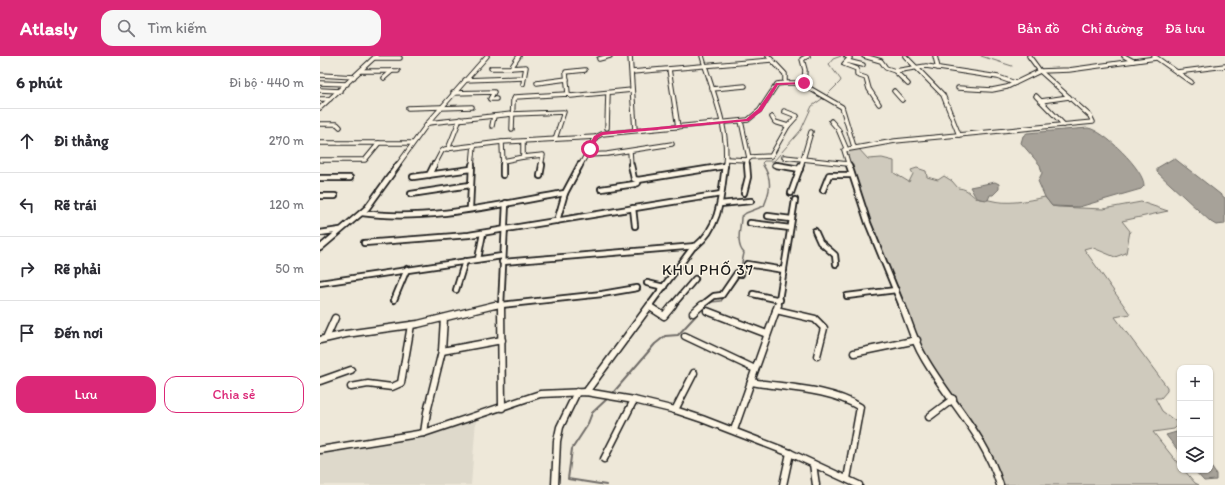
<!DOCTYPE html>
<html lang="vi">
<head>
<meta charset="utf-8">
<style>
	:root { --surface:#fff; --page:#f7f7f7; --text:#2b2b33; --muted:#7c7c81; --line:#e1e1e2; --accent:#db2777 }
	body { margin:0; font-family:Itim,sans-serif; background:var(--page); color:var(--text) }
	.controls { position:absolute; right:12px; bottom:12px; display:grid; overflow:hidden; border-radius:8px; box-shadow:0 1px 3px #0004 }
	.controls button { width:36px; height:36px; display:grid; place-items:center; padding:0; border:0; border-bottom:1px solid var(--line); background:var(--surface); color:var(--text); font:20px sans-serif }
	.stop { position:absolute; width:12px; height:12px; margin:-9px; border:3px solid #db2777; border-radius:50%; background:#fff }
	.stop.end { background:#db2777; border-color:#fff; box-shadow:0 1px 4px #0008 }
	.list { margin:0; padding:0; list-style:none }
	h2 { display:flex; justify-content:space-between; align-items:center; height:52px; margin:0; padding:0 16px; font-size:17px }
	h2 small { font-size:13px; font-weight:400; color:var(--muted) }
	.list li { display:grid; grid-template-columns:26px 1fr auto; gap:12px; align-items:center; box-sizing:border-box; height:64px; padding:0 16px; border-top:1px solid var(--line) }
	.list b { display:block; font-size:15px; white-space:nowrap }
	.list em { font-size:13px; font-style:normal; color:var(--muted) }
	.actions { display:flex; gap:8px; padding:12px 16px }
	.actions a { flex:1; padding:9px 0; border:1px solid var(--accent); border-radius:12px; text-align:center; font-size:14px; color:var(--accent) }
	.actions .main { background:var(--accent); color:#fff }
	.icon { flex:none; width:22px; height:22px; fill:none; stroke:currentColor; stroke-width:2; stroke-linecap:round; stroke-linejoin:round }
	.map { position:relative; flex:none; width:905px; height:429px; overflow:hidden }
	header { display:flex; align-items:center; gap:24px; box-sizing:border-box; height:56px; padding:0 20px; background:var(--accent); color:#fff }
	header strong { font-size:19px }
	nav { display:flex; gap:22px; margin-inline-start:auto; font-size:14px }
	.search { width:280px; height:36px; background:var(--page); display:flex; align-items:center; gap:10px; box-sizing:border-box; padding:0 14px; border-radius:12px; color:var(--muted); font-size:15px }
	main { display:flex }
	aside { flex:1; background:var(--surface) }
	.map>svg:first-child { display:block }
</style>
</head>
<body>
<header>
<strong>Atlasly</strong>
<div class="search"><svg class="icon" aria-label="search" viewBox="0 0 24 24"><circle cx="10" cy="10" r="6"/><path d="M15 15l6 6"/></svg>Tìm kiếm</div>
<nav><a>Bản đồ</a><a>Chỉ đường</a><a>Đã lưu</a></nav>
</header>
<main>
<aside>
<h2>6 phút<small>Đi bộ · 440 m</small></h2>
<ul class="list">
<li><svg class="icon" aria-label="ahead" viewBox="0 0 24 24"><path d="M12 20V5M6 11l6-6 6 6"/></svg><div><b>Đi thẳng</b></div><em>270 m</em></li>
<li><svg class="icon" aria-label="left" viewBox="0 0 24 24"><path d="M17 20v-9H6M10 6l-5 5 5 5"/></svg><div><b>Rẽ trái</b></div><em>120 m</em></li>
<li><svg class="icon" aria-label="right" viewBox="0 0 24 24"><path d="M7 20v-9h11M14 6l5 5-5 5"/></svg><div><b>Rẽ phải</b></div><em>50 m</em></li>
<li><svg class="icon" aria-label="arrive" viewBox="0 0 24 24"><path d="M6 21V4h12l-3 4 3 4H6"/></svg><div><b>Đến nơi</b></div></li>
</ul>
<div class="actions"><a class="main">Lưu</a><a>Chia sẻ</a></div>
</aside>
<div class="map">
<svg width="905" height="429" viewBox="0 0 905 429">
	<rect width="100%" height="100%" fill="#eee8d9"/>
	<filter id="ink" filterUnits="userSpaceOnUse"><feTurbulence type="fractalNoise" baseFrequency=".025" numOctaves="2"/><feDisplacementMap in="SourceGraphic" scale="8" xChannelSelector="R" yChannelSelector="G"/><feConvolveMatrix kernelMatrix="1 2 1 2 8 2 1 2 1" color-interpolation-filters="sRGB"/></filter>
	<g filter="url(#ink)">
		<path fill="#ded9cb" d="M156 363 151 429H0V397L103 379Z"/>
		<path fill="#cfcabd" stroke="#76736c" d="M538 92 548 103 562 102 574 105V117L589 126 593 118 591 114 597 112 606 115 607 121 618 124 624 120 632 125 638 132C651 133 650 141 660 143 663 144 666 143 669 144 688 149 706 145 725 141L732 150 738 151 783 153 821 146 848 155 802 165 810 175 806 197 795 201 771 191 764 193 810 258 795 261 847 331V335L841 342H835L842 355 859 368 854 373 833 376 860 410V414H864L875 427 879 429H683L678 413 663 383 605 299 550 166 526 96 527 93Z"/>
		<g fill="#a7a299" stroke="#6f6c67">
			<path d="M768 72C783 74 825 114 824 130L821 133 759 151 732 150 725 141 718 125 722 117 720 109 701 87 703 80 707 77Z"/>
			<path d="M854 102 905 142V168L896 169 891 166 837 116V112Z"/>
			<path d="M675 126 679 128V133L673 139H670L668 144C654 143 656 141 650 131Z"/>
			<path d="M860 375V397L846 379Z"/>
			<path d="M890 409 896 418V424L884 425 874 414H890Z"/>
		</g>
		<g fill="none" stroke-linecap="round" stroke-linejoin="round">
			<g stroke="#6f6c67" stroke-width="1">
				<path d="M661 0 692 10"/>
				<path d="M444 110 442 107 444 105H454L481 74 492 50 506 40 520 26 521 24 509 8 513 3 521 0"/>
			</g>
			<g stroke="#6f6c67" stroke-width="1.5">
				<path d="M420 216 424 197C415 188 421 172 421 161L426 157 444 150C450 135 453 124 443 109"/>
				<path d="M384 250 391 246 401 245 419 220"/>
			</g>
			<g stroke="#6f6c67" stroke-width="2">
				<path d="M383 251 386 249"/>
				<path d="M292 338 335 288 345 280 358 279 380 255"/>
				<path d="M286 429 248 423 252 393 267 370 272 357 288 342"/>
			</g>
			<g stroke="#1c1c1c" stroke-width="5.5">
				<g id="minor-far2">
					<path d="M199 0 191 12 206 11 203 28"/>
					<path d="M310 0 315 74"/>
					<path d="M382 0C392 35 410 73 405 110"/>
					<path d="M526 0 530 2 524 8 537 13V19L546 22 549 33 559 48"/>
					<path d="M544 0 561 5 566 12 575 15"/>
					<path d="M585 0 623 39 639 79"/>
					<path d="M615 0 618 12"/>
					<path d="M804 0 813 5"/>
					<path d="M834 0 871 26"/>
					<path d="M55 2H80"/>
					<path d="M279 3 290 0"/>
					<path d="M527 5 543 9"/>
					<path d="M171 12H191"/>
					<path d="M349 13 358 71"/>
					<path d="M41 15H78"/>
					<path d="M312 16 451 4"/>
					<path d="M857 16 905 10"/>
					<path d="M0 19 34 21"/>
					<path d="M64 22 72 15"/>
					<path d="M145 24 203 22"/>
					<path d="M0 27 27 28"/>
					<path d="M217 27 247 23"/>
					<path d="M465 27H484L485 14 482 3 488 0"/>
					<path d="M588 28 575 15 606 10 678 21 695 27"/>
					<path d="M484 29 522 51 534 91"/>
					<path d="M638 32 672 34 687 31 720 15 749 14 836 2"/>
					<path d="M392 33 425 30"/>
					<path d="M0 34 20 35"/>
					<path d="M574 35 582 44"/>
					<path d="M133 37 174 36 170 43H176"/>
					<path d="M248 38 246 16 265 14"/>
					<path d="M716 40 744 69"/>
					<path d="M0 43H10"/>
					<path d="M721 45 749 41"/>
					<path d="M0 52 56 0"/>
					<path d="M88 52 121 51"/>
					<path d="M120 52 152 51"/>
					<path d="M452 61 455 66 468 70 477 60 464 55"/>
					<path d="M421 65 429 102"/>
					<path d="M511 65 518 73 526 92"/>
					<path d="M108 67 192 58 244 56 235 83"/>
					<path d="M0 68H17L20 71"/>
					<path d="M172 70 174 60"/>
					<path d="M287 72 288 37"/>
					<path d="M192 73 193 45 195 41 248 38 251 40 312 34"/>
					<path d="M182 86 183 110"/>
					<path d="M0 87H92"/>
					<path d="M128 93 140 63"/>
					<path d="M310 95 311 110"/>
					<path d="M267 99 287 98 352 88"/>
					<path d="M203 101 223 99 221 110"/>
					<path d="M464 101 528 108"/>
					<path d="M407 103 427 104V110"/>
					<path d="M0 104H45L59 87"/>
					<path d="M427 104 431 101 451 100 468 70"/>
					<path d="M183 105 203 101V86"/>
					<path d="M454 109 462 110"/>
					<path d="M77 110 108 67 167 0"/>
					<path d="M114 110 122 95 125 93 182 86 276 81"/>
					<path d="M152 110 154 89"/>
					<path d="M260 110 276 81 282 78 428 64 440 54 457 28 465 27V18L448 0"/>
					<path d="M403 110H405"/>
					<path d="M481 110 491 76"/>
					<path d="M529 110 524 94 575 85 773 66 770 60 720 15 709 0"/>
				</g>
			</g>
			<g stroke="#1c1c1c" stroke-width="8">
				<g id="minor-far1">
					<path d="M183 109V119"/>
					<path d="M311 109 314 123 318 124 405 110"/>
					<path d="M456 109 480 113"/>
					<path d="M529 109 548 167 582 250"/>
					<path d="M109 119 114 109"/>
					<path d="M220 120 222 109"/>
					<path d="M93 121 151 113"/>
					<path d="M0 122H30"/>
					<path d="M281 133 315 128 318 127V124"/>
					<path d="M503 134 509 119H531"/>
					<path d="M424 137 428 121 427 109"/>
					<path d="M471 137 481 109"/>
					<path d="M91 138 150 129"/>
					<path d="M0 140H15"/>
					<path d="M400 148 431 145"/>
					<path d="M150 152 152 109"/>
					<path d="M313 152 315 170"/>
					<path d="M42 157C107 166 181 148 245 137"/>
					<path d="M448 160 471 163"/>
					<path d="M237 165 245 137 260 109"/>
					<path d="M430 167 470 172"/>
					<path d="M495 175 500 186 515 199 516 208"/>
					<path d="M0 177 20 174"/>
					<path d="M44 187 149 179 401 138"/>
					<path d="M0 192 47 152 78 109"/>
					<path d="M158 203 163 177"/>
					<path d="M182 206 376 190C401 170 401 139 405 109"/>
					<path d="M427 208 464 214"/>
					<path d="M0 227 182 200"/>
					<path d="M327 227 344 231"/>
					<path d="M136 234 145 205"/>
					<path d="M433 238 460 244"/>
					<path d="M527 240 576 234"/>
					<path d="M74 244 87 213"/>
					<path d="M171 250 282 238 317 232"/>
					<path d="M181 250 186 147"/>
					<path d="M329 250 374 190"/>
					<path d="M352 250 375 223"/>
					<path d="M381 250 394 240 402 239 417 217 421 218"/>
					<path d="M458 250 475 144"/>
				</g>
			</g>
			<g stroke="#1c1c1c" stroke-width="9">
				<g id="minor">
					<path d="M181 249 182 352"/>
					<path d="M582 249C589 266 594 285 603 300 629 346 664 377 680 429"/>
					<path d="M330 251 344 260 353 249"/>
					<path d="M456 254 495 263 504 272 497 300"/>
					<path d="M387 255 447 278"/>
					<path d="M373 257 382 249"/>
					<path d="M365 280 435 313"/>
					<path d="M6 282 15 262"/>
					<path d="M0 284 26 278 98 268 175 249"/>
					<path d="M122 295 182 284"/>
					<path d="M534 297 597 284"/>
					<path d="M0 325 31 314"/>
					<path d="M431 326C466 332 509 332 540 351L527 423"/>
					<path d="M31 331 48 328 72 331 81 327 91 269"/>
					<path d="M266 336 330 249"/>
					<path d="M355 354 374 317"/>
					<path d="M609 361 633 343"/>
					<path d="M414 374 458 249"/>
					<path d="M104 377 107 356 122 295 124 262"/>
					<path d="M0 394 104 377 220 338 266 336 314 344 355 354 382 363 470 397 539 429"/>
					<path d="M284 403 314 344"/>
					<path d="M493 408 496 429"/>
					<path d="M235 429 237 385 240 371 257 336"/>
					<path d="M463 429 470 397"/>
				</g>
			</g>
			<use href="#minor-far2" stroke="#fcf5e5" stroke-width="3.5"/>
			<use href="#minor-far1" stroke="#fcf5e5" stroke-width="4.5"/>
			<use href="#minor" stroke="#fcf5e5" stroke-width="6"/>
		</g>
	</g>
	<path fill="#db2777" d="M484 26 486 28 458 29 442 55 429 65 283 79 278 82 272 94 267 93 274 80 282 76 426 63 438 53 456 27Z"/>
	<g text-anchor="middle" stroke-width="3" stroke-linejoin="round" paint-order="stroke">
		<g font-size="15" letter-spacing="1" fill="#1c1c1c" stroke="#fcf5e5">
			<text x="388" y="219">KHU PHỐ 37</text>
		</g>
	</g>
</svg>
<div class="controls">
<button>+</button>
<button>−</button>
<button><svg class="icon" aria-label="layers" viewBox="0 0 24 24"><path d="M12 4l9 5-9 5-9-5zM3 14l9 5 9-5"/></svg></button>
</div>
<div class="stop" style="left:270px;top:93px"></div>
<div class="stop end" style="left:484px;top:27px"></div>
</div>
</main>
</body>
</html>
